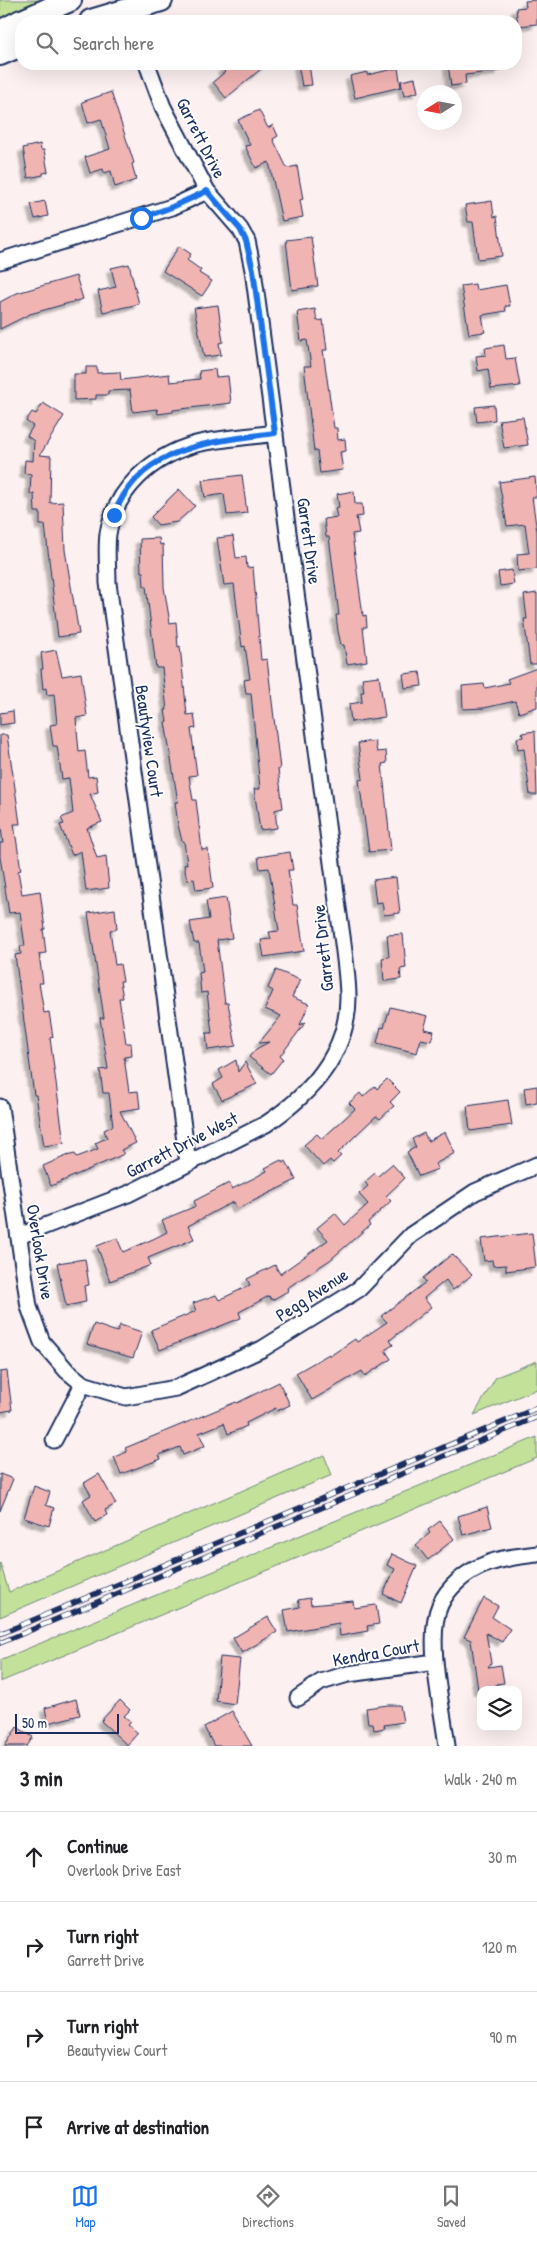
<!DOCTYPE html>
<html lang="en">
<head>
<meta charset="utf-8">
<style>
	:root { --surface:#fff; --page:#f2f2f2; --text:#202124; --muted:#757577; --line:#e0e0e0; --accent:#1a73e8 }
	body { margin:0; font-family:"Patrick Hand",sans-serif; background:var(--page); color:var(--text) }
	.controls { position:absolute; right:15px; bottom:15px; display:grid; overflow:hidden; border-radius:10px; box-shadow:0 5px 20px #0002 }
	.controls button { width:45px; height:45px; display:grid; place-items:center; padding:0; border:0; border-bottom:1px solid var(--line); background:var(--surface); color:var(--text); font:25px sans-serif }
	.compass { position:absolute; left:417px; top:85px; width:45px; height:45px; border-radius:50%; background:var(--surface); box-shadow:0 5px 20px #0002; rotate:259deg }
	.scale { position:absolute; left:15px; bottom:12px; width:104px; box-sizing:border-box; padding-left:5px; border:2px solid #1b2f5e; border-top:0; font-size:14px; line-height:18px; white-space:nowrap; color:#1b2f5e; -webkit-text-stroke:4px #fff; paint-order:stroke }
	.stop { position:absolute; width:15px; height:15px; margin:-11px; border:4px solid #1a73e8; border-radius:50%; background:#fff }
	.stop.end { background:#1a73e8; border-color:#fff; box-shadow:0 1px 5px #0008 }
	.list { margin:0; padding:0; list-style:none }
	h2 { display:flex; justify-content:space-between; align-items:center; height:65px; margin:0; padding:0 20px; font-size:21px }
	h2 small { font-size:16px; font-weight:400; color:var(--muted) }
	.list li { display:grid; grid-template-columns:32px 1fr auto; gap:15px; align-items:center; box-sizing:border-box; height:90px; padding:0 20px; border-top:1px solid var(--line) }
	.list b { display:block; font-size:19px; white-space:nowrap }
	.list p { margin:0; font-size:16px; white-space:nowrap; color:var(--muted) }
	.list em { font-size:16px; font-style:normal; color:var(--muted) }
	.icon { flex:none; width:28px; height:28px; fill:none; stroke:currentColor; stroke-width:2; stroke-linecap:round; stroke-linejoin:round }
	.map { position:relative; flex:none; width:537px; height:1746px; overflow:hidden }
	.search { position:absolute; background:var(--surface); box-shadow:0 5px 20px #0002; left:15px; right:15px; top:15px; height:55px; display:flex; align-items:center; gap:12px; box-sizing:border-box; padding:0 18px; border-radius:20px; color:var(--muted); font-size:19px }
	.sheet { height:425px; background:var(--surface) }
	nav { display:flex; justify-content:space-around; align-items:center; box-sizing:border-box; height:70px; border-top:1px solid var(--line); background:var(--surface); font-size:14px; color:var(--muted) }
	nav a { display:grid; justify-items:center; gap:2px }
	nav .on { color:var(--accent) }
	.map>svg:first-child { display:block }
</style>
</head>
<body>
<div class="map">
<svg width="537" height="1746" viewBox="0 0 537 1746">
	<defs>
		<filter id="shadow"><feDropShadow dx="-4.5" dy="4.5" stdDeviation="1" flood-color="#0004"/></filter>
	</defs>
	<rect width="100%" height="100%" fill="#fcf0f0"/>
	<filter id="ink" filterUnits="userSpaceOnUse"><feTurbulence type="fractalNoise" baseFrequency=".02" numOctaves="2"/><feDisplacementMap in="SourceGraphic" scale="10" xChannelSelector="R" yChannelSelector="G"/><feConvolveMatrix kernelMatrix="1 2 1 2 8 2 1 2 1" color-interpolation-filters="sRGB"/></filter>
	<g filter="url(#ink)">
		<g fill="#c3e199" stroke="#6f887c">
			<path d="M0 0H44L0 21Z"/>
			<path d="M537 1361V1389L474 1415 496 1377Z"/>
			<path d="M537 1437V1458L0 1682V1660Z"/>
			<path d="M324 1455 332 1475 0 1617V1563L9 1592Z"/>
		</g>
		<g fill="#f0b4b3" stroke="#1b2f5e" filter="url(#shadow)">
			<path d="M537 0V24L518 26 516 8 526 7 525 1Z"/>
			<path d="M229 64H267L226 98 213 82 225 72 222 69Z"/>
			<path d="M298 64H309L312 85 302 86Z"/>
			<path d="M448 64H499V71L465 75 466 84 451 86Z"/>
			<path d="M398 68 401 87 355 98 350 76 367 72V75Z"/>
			<path d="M415 78 418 92 404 96 401 81Z"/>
			<path d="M111 92 134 163 132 164 136 180 115 187 111 171 104 173 103 169 90 173 85 157 110 149 101 119 88 123 82 102Z"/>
			<path d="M259 110 268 128 273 125 278 136 273 139 287 168 297 166 303 199 300 200 303 217 282 221 269 162 256 168 245 146 250 145 238 120Z"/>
			<path d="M40 144 41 150H44L48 172 43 173V175L28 178 23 148Z"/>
			<path d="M45 201 48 216 35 219 31 204Z"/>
			<path d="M492 201 494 217 497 216 502 256 478 259 473 222H468L465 205Z"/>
			<path d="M311 237 318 286 292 290 286 240Z"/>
			<path d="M179 246 191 254 187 260 201 270 199 273 212 281 202 296 163 271Z"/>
			<path d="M129 264 139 304 103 312 98 291 116 287 111 268Z"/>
			<path d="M76 276 83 299 30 314 0 329V302L17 293Z"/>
			<path d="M475 284 476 290 506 285 510 306H505L506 311 482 315 485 332 469 334 461 286Z"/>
			<path d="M218 305 223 342 219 343 221 355 204 357 194 308Z"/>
			<path d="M315 309 317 321 323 320 327 350H323L334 428H337L338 440 345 439 346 451 340 452 343 470 320 473 317 451H314L304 366H311L307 340 301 341 297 312Z"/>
			<path d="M504 345 506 359 515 358 520 386 491 389 488 369 478 371 476 356 486 355 485 348Z"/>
			<path d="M86 367H97V373L120 372 121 380 169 374 170 382 200 379 199 371 215 369 216 377 228 376 231 403 173 410V412L158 414 157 409 133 412 130 390 108 391V395H96V399L74 400V374H86Z"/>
			<path d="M43 403 64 416 40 455 51 456 50 503 63 502 65 550 79 634 58 637 45 525H40V512H35L34 494H30L31 474 24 473 25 460 33 461 34 441 27 436 33 426 26 421 32 412 36 414Z"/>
			<path d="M494 405 495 420 477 422 475 407Z"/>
			<path d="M523 417 528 445 504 448 499 420Z"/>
			<path d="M242 475 247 513 227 515 224 494 205 497 202 480Z"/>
			<path d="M535 477 537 497H532L537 532V569L518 571 517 554 529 553 525 524 507 526 499 482Z"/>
			<path d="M179 489 195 506 177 522 158 525 151 517Z"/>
			<path d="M354 491 355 504H362L363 516 356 517 359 533 352 534 363 616 366 615 367 627H363L367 661 347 664 344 645H341L338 631 336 615H339L329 537H326L324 519 337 517 335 508 339 507 337 494Z"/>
			<path d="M233 536 236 558 246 557 247 568 253 567 261 660 267 659 280 769H278L283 808 275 810 277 828 260 830 254 789H260L251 693H246L244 680 250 679 245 646 242 647 234 584 224 585 217 538Z"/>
			<path d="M159 538 160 545 163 544 164 587 170 623 176 622 178 647 180 646 187 715 194 714 196 728 191 729 197 775 189 776 193 800H196L202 850 208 849 213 888 196 890 194 879 187 880 184 865 187 864 184 841H182L178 825 175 802H178L165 722H167L165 710H167L162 668H156L146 586H144L143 572H141L140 539Z"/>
			<path d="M512 570 514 584 500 586 498 572Z"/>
			<path d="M537 593V664H530L524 619H527L524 595Z"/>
			<path d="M56 650 62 676 81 673 87 716 76 718 79 752 85 751 88 777 96 776 98 792 90 794 102 822 87 828 97 858 106 856 109 888 86 891 81 851 72 855 60 825 64 824 61 818 73 813 69 778 62 779 57 746H53L50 725 57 724 54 694 47 695 46 688 43 689 41 669H43L41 653Z"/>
			<path d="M537 668V707L519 713 515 701 484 708 463 709 462 686 484 684 485 688 509 683 507 679Z"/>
			<path d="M420 672 422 686 405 688 403 674Z"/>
			<path d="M379 676 385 717 351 722 349 704 362 702 361 692H364L362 678Z"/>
			<path d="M13 711 14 723 0 725V713Z"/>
			<path d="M535 731 537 795H530L524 749 518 750 517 738 523 737 522 733Z"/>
			<path d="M0 735H7L15 788 20 824H14L21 870 18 871 22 894 40 891 45 929H43L46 953 39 954 43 983H39L44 1013 49 1012 53 1037 50 1038 64 1143 44 1146 36 1095H34L15 955 21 954 20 946H25L20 912 9 913 0 857V843H3L0 821Z"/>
			<path d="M375 741 377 752 386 751 387 763 382 764 391 850 369 852 359 780 363 779 358 743Z"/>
			<path d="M290 852 293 870H288L293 905H297L304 951 264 957 261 940 271 939 269 932 279 931 269 868 260 869 258 857Z"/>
			<path d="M396 877 400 913 384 915 382 902 376 903 373 880Z"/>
			<path d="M226 898 232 938 217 940 225 1003H228L236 1046 208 1050 206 1033H212L207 992 201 993 199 973 203 972 199 943H194L190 922 209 919 206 901Z"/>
			<path d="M115 909 117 929 110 930 115 965 120 964 123 981H120L123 998H119L126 1043H131L132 1056 124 1057 129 1092 138 1091 140 1108 120 1111 136 1143 121 1150 124 1154 51 1186 43 1166 66 1156 75 1154 77 1157 98 1149 95 1143 107 1138 104 1130 113 1126 109 1093H103L100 1070 108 1069 100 1018H104L88 913Z"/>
			<path d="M403 934 406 968 400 969 401 979 384 981 382 958 389 957 387 935Z"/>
			<path d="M276 970 300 980 292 997 309 1004 300 1025 306 1022 280 1056 283 1059 271 1074 249 1057 256 1049 269 1042 259 1043 281 1016 265 1009 273 991 268 988Z"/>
			<path d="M390 1007 428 1016 424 1029 434 1031 431 1041 421 1039 417 1053 377 1043 381 1027 384 1028Z"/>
			<path d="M236 1060 238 1072 245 1062 257 1084 222 1100 213 1084 223 1078 219 1070Z"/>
			<path d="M387 1079 400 1092 390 1102 394 1106 380 1119 376 1116 356 1135 338 1153 341 1156 333 1163 330 1160 323 1166 304 1145 317 1134 322 1139 355 1109 349 1103 360 1093 363 1097 375 1086 377 1089Z"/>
			<path d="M537 1086V1102L526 1104 524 1088Z"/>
			<path d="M508 1100 512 1125 470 1131 467 1106Z"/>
			<path d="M445 1132 455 1153 435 1164 438 1169 419 1176 407 1152 416 1147 412 1139 424 1133 428 1141Z"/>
			<path d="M281 1160 283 1163 286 1161 296 1180 237 1209 234 1202 223 1207 188 1226 194 1239 148 1258 151 1265 110 1281 97 1246 117 1238 123 1252 153 1239 167 1232 162 1220 196 1206 194 1201 229 1183 232 1189 254 1178 267 1171 265 1168Z"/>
			<path d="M392 1164 405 1178 386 1196 391 1201 368 1222 370 1225 330 1260 287 1288 288 1291 272 1300 269 1296 239 1312 241 1318 160 1350 151 1330 196 1311 193 1303 216 1295 219 1300 250 1285 247 1279 275 1265 280 1274 328 1240 317 1228 335 1213 345 1225 368 1204 359 1194 368 1186 365 1182 375 1173 378 1176Z"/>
			<path d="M532 1233 536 1267 506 1271V1265L493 1266 492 1260 484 1261 481 1239Z"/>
			<path d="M452 1254 472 1275 453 1290 446 1280 424 1298 431 1307 390 1340 393 1345 385 1350 391 1359 365 1376 362 1371 312 1400 296 1373 329 1354 330 1356 355 1339 357 1342 387 1322 381 1316 426 1282 423 1278Z"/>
			<path d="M85 1259 89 1285 84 1286 86 1302 66 1306 57 1263Z"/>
			<path d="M94 1324 117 1332 120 1325 142 1332 133 1358 87 1344Z"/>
			<path d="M7 1371 12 1410 0 1412V1372Z"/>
			<path d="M279 1382 290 1405 277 1411 276 1408 246 1423 247 1426 228 1434 224 1423 199 1433 205 1446 183 1455 180 1447 159 1455 161 1459 121 1474 114 1457 127 1452 125 1448 236 1402 237 1403Z"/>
			<path d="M0 1474 13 1479 0 1511Z"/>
			<path d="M99 1474 116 1504 105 1510 107 1515 95 1522 83 1500 91 1495 84 1483Z"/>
			<path d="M34 1486 50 1492 46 1505 54 1508 49 1526 24 1518Z"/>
			<path d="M487 1507 492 1527 463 1535 458 1516Z"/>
			<path d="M440 1521 454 1539 428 1560 416 1545 430 1533 428 1530Z"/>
			<path d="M392 1554 417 1566 401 1603 383 1594 395 1569 387 1565Z"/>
			<path d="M310 1598 311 1605 353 1601 354 1608 376 1605 379 1624 367 1626 368 1631 340 1636 339 1623 288 1632 284 1610 300 1607 298 1600Z"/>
			<path d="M484 1598 498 1606 492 1617 510 1629 502 1642 486 1633 491 1663 488 1667 501 1665 504 1683 496 1684 497 1690H478L471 1640 464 1637Z"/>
			<path d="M268 1617 277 1632 242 1653 233 1638Z"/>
			<path d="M220 1657 240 1659 235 1704 216 1701Z"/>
			<path d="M76 1699 80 1715 48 1723 45 1708Z"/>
			<path d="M120 1700 130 1710 124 1716 131 1722 128 1725 138 1733 127 1745 101 1721Z"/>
			<path d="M388 1705H400L403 1722 384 1725 385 1728 374 1730 373 1723H368L366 1708Z"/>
			<path d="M232 1711 252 1746H214L204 1727Z"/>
			<path d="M17 1727 33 1737 27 1746H5Z"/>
		</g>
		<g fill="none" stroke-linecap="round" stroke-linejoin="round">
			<g stroke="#1b2f5e" stroke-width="19">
				<g id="minor">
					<path d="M0 261 172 207 207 191"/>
					<path d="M0 1107 29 1307 42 1342 67 1371 83 1384 126 1397 176 1388 262 1349 359 1289 411 1235 475 1192 537 1165"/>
					<path d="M188 1163 108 583C108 567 106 550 108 534 115 489 153 456 196 444 221 438 250 437 275 433"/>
					<path d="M19 1236 128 1194 266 1124C311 1094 349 1053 348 995 347 966 342 937 338 908L253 270 247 241 240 229 207 191 163 107 147 64"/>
					<path d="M54 1440 83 1384"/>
					<path d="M298 1698 321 1682 348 1674 435 1662"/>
					<path d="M447 1746C443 1710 425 1638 440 1605 448 1587 466 1572 484 1565 500 1558 520 1556 537 1554"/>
				</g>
			</g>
			<g stroke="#1b2f5e" stroke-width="26">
				<g id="secondary">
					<path d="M22 21 70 0"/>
					<path d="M91 21 161 0"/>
					<path d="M0 32 21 21"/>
					<path d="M0 54 21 45"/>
				</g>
			</g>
			<use href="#minor" stroke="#fff" stroke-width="15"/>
			<use href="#secondary" stroke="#fff" stroke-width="22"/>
			<g stroke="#1b2f5e" stroke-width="5.5">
				<g id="rail">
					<path d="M0 1634 537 1408"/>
					<path d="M0 1643 537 1417"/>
				</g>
			</g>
			<use href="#rail" stroke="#fff" stroke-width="4" stroke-dasharray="11" stroke-linecap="butt"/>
		</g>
	</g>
	<g fill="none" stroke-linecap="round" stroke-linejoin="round" filter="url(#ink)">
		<path stroke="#1a73e8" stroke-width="6" d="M114 515C140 445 212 442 275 433L253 270 246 241 240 229 207 191 172 207 141 218"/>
	</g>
	<g text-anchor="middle" stroke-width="4" stroke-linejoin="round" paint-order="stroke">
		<g font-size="18" fill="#1b2f5e" stroke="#fff">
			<text transform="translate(201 138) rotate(63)" y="6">Garrett Drive</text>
			<text transform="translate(309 541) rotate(82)" y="6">Garrett Drive</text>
			<text transform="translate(149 741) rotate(82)" y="6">Beautyview Court</text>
			<text transform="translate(323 948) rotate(-96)" y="6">Garrett Drive</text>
			<text transform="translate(182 1145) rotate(-27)" y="6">Garrett Drive West</text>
			<text transform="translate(40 1252) rotate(81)" y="6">Overlook Drive</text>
			<text transform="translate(312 1295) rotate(-33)" y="6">Pegg Avenue</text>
			<text transform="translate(376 1653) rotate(-10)" y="6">Kendra Court</text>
		</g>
	</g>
</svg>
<div class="controls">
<button><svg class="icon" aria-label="layers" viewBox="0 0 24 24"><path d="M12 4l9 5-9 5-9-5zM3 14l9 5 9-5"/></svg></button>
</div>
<svg class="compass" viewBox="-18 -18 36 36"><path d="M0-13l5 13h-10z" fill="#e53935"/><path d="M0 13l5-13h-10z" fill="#757577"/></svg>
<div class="scale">50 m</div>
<div class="stop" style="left:141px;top:218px"></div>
<div class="stop end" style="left:114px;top:515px"></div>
<div class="search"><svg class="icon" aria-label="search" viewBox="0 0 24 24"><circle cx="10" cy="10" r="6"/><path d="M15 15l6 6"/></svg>Search here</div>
</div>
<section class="sheet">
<h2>3 min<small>Walk · 240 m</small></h2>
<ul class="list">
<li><svg class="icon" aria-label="ahead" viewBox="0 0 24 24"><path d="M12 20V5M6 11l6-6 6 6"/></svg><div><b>Continue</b><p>Overlook Drive East</p></div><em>30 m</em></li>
<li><svg class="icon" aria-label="right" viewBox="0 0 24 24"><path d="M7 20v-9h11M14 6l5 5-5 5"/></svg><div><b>Turn right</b><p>Garrett Drive</p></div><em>120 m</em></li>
<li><svg class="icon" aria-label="right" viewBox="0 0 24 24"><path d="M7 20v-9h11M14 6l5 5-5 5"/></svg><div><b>Turn right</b><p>Beautyview Court</p></div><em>90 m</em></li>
<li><svg class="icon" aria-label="arrive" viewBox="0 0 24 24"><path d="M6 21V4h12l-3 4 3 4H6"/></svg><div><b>Arrive at destination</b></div></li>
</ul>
</section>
<nav>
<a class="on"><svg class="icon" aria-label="map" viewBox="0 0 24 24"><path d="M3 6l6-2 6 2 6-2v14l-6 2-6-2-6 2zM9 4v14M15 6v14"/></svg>Map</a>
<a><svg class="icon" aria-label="directions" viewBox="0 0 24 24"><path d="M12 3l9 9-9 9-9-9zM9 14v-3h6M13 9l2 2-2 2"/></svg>Directions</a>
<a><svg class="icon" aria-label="saved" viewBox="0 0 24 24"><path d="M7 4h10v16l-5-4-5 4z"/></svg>Saved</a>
</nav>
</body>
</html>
